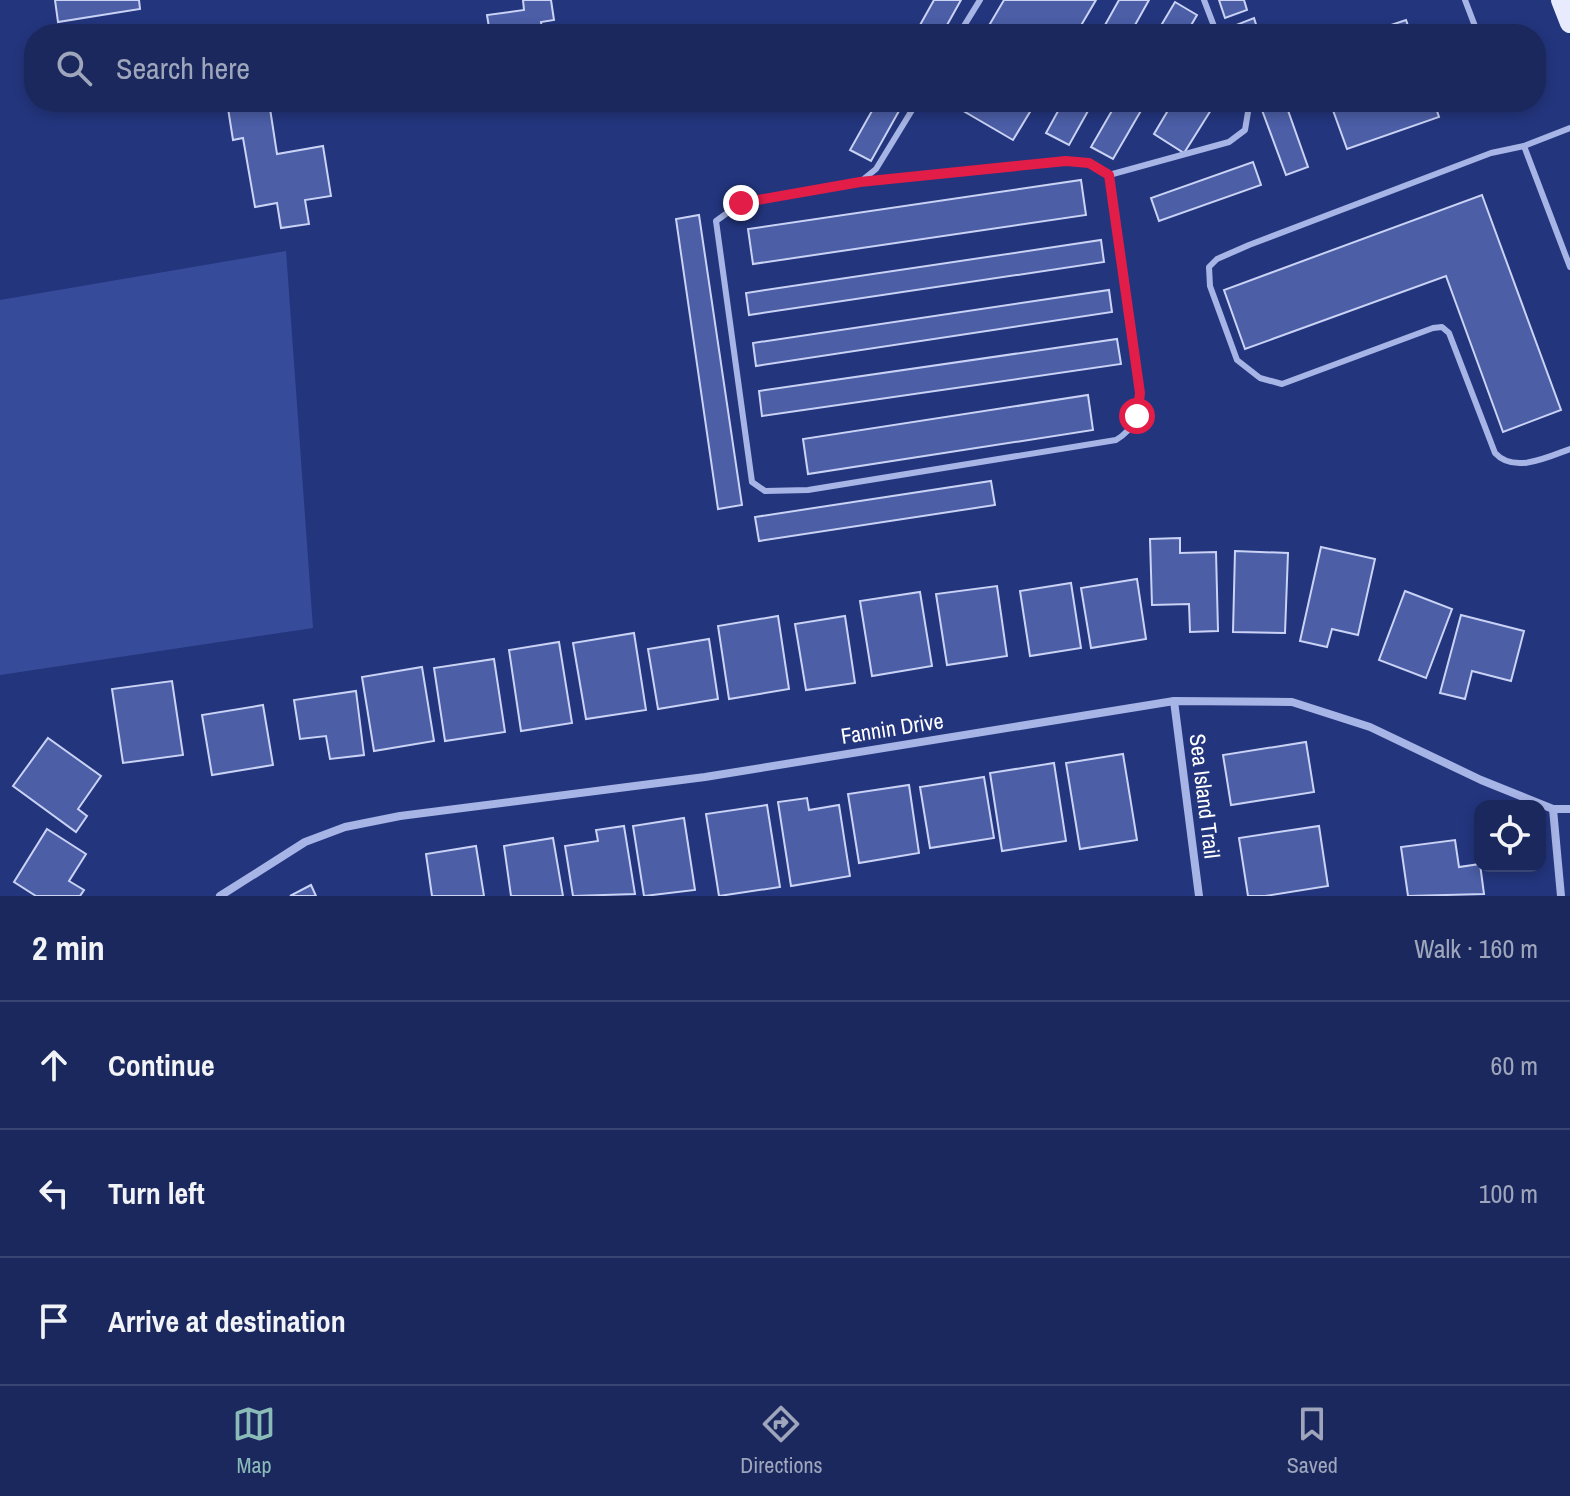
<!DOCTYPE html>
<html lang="en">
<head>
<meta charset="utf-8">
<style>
	:root { --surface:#1a285e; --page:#233064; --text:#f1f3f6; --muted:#9fa6bc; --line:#384473; --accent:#8bbbb9 }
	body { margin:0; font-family:"Archivo Narrow",sans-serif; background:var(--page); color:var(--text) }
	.controls { position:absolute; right:24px; bottom:24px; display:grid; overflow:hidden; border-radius:16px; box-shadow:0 4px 12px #0003 }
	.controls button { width:72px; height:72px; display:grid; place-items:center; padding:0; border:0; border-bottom:2px solid var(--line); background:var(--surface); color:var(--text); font:40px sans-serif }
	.stop { position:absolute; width:24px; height:24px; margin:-18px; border:6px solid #e11d48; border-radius:50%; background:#fff }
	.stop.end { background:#e11d48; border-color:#fff; box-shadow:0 2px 8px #0008 }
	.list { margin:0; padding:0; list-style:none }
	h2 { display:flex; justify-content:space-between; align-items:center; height:104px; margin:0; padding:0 32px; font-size:34px }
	h2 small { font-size:26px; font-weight:400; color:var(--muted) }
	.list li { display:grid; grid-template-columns:52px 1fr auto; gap:24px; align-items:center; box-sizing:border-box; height:128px; padding:0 32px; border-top:2px solid var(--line) }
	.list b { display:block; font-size:30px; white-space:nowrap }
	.list em { font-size:26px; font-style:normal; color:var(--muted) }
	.icon { flex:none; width:44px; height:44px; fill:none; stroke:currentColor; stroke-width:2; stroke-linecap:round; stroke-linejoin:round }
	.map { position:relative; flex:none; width:1570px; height:896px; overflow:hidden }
	.search { position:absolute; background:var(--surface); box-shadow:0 4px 12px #0003; left:24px; right:24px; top:24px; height:88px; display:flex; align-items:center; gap:20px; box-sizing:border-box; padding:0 28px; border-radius:32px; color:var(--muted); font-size:30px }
	.sheet { height:488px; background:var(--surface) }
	nav { display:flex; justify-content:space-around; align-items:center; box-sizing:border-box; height:112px; border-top:2px solid var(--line); background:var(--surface); font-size:22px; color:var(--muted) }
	nav a { display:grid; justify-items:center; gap:4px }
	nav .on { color:var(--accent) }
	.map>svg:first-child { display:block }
</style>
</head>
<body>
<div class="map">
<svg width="1570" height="896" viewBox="0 0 1570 896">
	<rect width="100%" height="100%" fill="#23357d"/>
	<path fill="#364c9a" d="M286 251 313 628 0 675V300Z"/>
	<g fill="#4b5ea6" stroke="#cad3f5" stroke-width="2">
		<path d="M55 0H139L140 9 58 22Z"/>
		<path d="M523 0H551L554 20 541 22 543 34H490L487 15 524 10Z"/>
		<path d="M934 0H961L942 34H915Z"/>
		<path d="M1004 0H1096L1076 34H984Z"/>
		<path d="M1119 0H1149L1130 34H1100Z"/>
		<path d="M1219 0H1244L1247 10 1225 18Z"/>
		<path d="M1175 2 1197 15 1186 34H1156Z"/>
		<path d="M1254 18 1259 34H1233L1231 27Z"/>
		<path d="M1406 20 1411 34H1364Z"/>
		<path d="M227 102H269L277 154 323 146 331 196 305 200 309 224 281 228 277 203 255 207 243 138 233 140Z"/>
		<path d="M877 102H904L871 161 850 150Z"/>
		<path d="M948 102H1036L1013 140Z"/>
		<path d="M1063 102H1093L1069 145 1046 133Z"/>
		<path d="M1117 102H1146L1113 159 1091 147Z"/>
		<path d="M1173 102H1216L1184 153 1154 134Z"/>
		<path d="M1259 102H1285L1308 167 1286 175Z"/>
		<path d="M1330 102H1434L1439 117 1347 149Z"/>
		<path d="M1253 162 1261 185 1159 221 1151 198Z"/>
		<path d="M1081 180 1086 215 753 264 748 229Z"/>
		<path d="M1482 195 1561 410 1503 432 1446 276 1245 349 1224 290Z"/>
		<path d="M699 215 742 505 718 509 676 219Z"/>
		<path d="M1101 240 1104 262 749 315 746 293Z"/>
		<path d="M1109 290 1112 312 756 366 753 343Z"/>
		<path d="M1117 339 1121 364 762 416 759 391Z"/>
		<path d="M1088 395 1093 430 808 474 803 439Z"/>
		<path d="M991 481 995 505 759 541 755 517Z"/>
		<path d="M1180 538V553L1216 552 1218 631 1190 632 1189 604 1152 605 1150 539Z"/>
		<path d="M1321 547 1375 559 1358 635 1332 629 1327 647 1300 641Z"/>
		<path d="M1235 551 1288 553 1285 633 1233 632Z"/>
		<path d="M1137 579 1146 639 1091 648 1081 588Z"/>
		<path d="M1071 583 1081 648 1030 656 1020 591Z"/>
		<path d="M997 586 1007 656 947 665 936 594Z"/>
		<path d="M1405 591 1452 609 1426 678 1379 660Z"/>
		<path d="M920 592 932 666 872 676 860 601Z"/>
		<path d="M1461 615 1524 631 1511 681 1472 671 1465 699 1440 693Z"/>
		<path d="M778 616 789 689 729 699 718 626Z"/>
		<path d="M845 616 855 683 806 690 795 624Z"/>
		<path d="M634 633 646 710 586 719 573 643Z"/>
		<path d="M709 639 718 699 658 709 648 649Z"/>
		<path d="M559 642 572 723 521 731 509 650Z"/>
		<path d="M494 659 505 732 445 741 434 668Z"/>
		<path d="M422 667 434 741 374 751 362 677Z"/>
		<path d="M172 681 183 755 123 763 112 689Z"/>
		<path d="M356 691 364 755 330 759 326 736 300 739 294 700Z"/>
		<path d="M263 705 273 765 212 775 202 715Z"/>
		<path d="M48 738 101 776 78 809 87 816 76 832 13 786Z"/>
		<path d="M1306 742 1314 792 1231 805 1223 755Z"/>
		<path d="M1123 754 1137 840 1080 849 1066 763Z"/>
		<path d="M1054 763 1066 841 1002 851 990 773Z"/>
		<path d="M984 777 994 838 930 848 920 787Z"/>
		<path d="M909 785 919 853 859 863 848 794Z"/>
		<path d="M807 798 809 810 839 805 850 876 791 886 778 802Z"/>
		<path d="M767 805 780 887 719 896 706 814Z"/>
		<path d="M684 818 695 890 644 896 633 826Z"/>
		<path d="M624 826 635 894 573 896 565 846 598 841 596 830Z"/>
		<path d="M1319 826 1328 886 1265 896H1248L1239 838Z"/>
		<path d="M47 829 86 854 69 881 84 890 80 896H36L14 882Z"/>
		<path d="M553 838 563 896H511L504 846Z"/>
		<path d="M1455 840 1459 867 1480 864 1484 894 1408 896 1401 847Z"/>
		<path d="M476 846 484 896H432L426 854Z"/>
		<path d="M311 885 316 896H290Z"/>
	</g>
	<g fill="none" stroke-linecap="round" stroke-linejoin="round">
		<g stroke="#a7b4e6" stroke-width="6">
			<path d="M1204 0 1217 34"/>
			<path d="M1465 0 1478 34"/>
			<path d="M959 34 980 0"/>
			<path d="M1570 128 1524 146 1491 153 1249 245 1217 259 1209 267 1210 286 1237 360 1260 378 1282 384 1433 328 1442 327 1449 333 1495 453C1514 474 1548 457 1570 449"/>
			<path d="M1524 146 1570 267"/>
			<path d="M1109 175 1229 142 1245 130 1248 112 1244 102"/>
			<path d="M860 182 1066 161 1089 163 1109 175 1140 393C1137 415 1136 428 1116 440L808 490 765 491 752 482 716 221 741 203 860 182 876 169 917 102"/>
		</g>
		<g stroke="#a7b4e6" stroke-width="8">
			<path d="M1174 701 1199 896"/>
			<path d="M1553 809 1561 896"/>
			<path d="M220 896 305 842 345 827 400 816 705 777 1174 701 1292 702 1370 727 1481 780 1553 809H1570"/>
		</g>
		<path stroke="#e7ebfd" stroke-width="20" d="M1561 0 1570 23"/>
	</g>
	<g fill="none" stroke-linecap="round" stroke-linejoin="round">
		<path stroke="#e11d48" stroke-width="10" d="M741 203 860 182 1066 161 1089 163 1109 175 1140 393 1137 416"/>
	</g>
	<g text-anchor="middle" stroke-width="8" stroke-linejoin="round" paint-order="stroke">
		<g font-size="22" fill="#fff" stroke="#23357d">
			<text transform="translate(892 728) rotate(-9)" y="8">Fannin Drive</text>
			<text transform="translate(1205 796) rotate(83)" y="8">Sea Island Trail</text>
		</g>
	</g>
</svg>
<div class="controls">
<button><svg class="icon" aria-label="locate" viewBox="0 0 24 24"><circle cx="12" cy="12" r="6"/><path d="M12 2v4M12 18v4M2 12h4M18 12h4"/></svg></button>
</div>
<div class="stop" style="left:1137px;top:416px"></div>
<div class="stop end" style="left:741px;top:203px"></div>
<div class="search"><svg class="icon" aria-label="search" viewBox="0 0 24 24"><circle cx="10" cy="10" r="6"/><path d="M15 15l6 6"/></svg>Search here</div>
</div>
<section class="sheet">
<h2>2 min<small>Walk · 160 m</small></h2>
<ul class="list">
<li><svg class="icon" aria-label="ahead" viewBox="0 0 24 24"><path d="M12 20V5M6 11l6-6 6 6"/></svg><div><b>Continue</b></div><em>60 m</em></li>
<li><svg class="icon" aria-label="left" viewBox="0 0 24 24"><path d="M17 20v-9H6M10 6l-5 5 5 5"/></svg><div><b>Turn left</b></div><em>100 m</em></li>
<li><svg class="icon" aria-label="arrive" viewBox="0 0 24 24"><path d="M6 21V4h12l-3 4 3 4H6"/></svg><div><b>Arrive at destination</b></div></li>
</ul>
</section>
<nav>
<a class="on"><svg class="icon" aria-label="map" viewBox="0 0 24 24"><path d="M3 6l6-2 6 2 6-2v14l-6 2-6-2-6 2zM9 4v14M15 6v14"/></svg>Map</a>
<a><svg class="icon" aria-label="directions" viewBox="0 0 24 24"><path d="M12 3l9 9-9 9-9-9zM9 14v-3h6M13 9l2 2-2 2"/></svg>Directions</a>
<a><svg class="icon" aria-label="saved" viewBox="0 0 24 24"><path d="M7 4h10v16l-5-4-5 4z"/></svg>Saved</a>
</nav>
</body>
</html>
